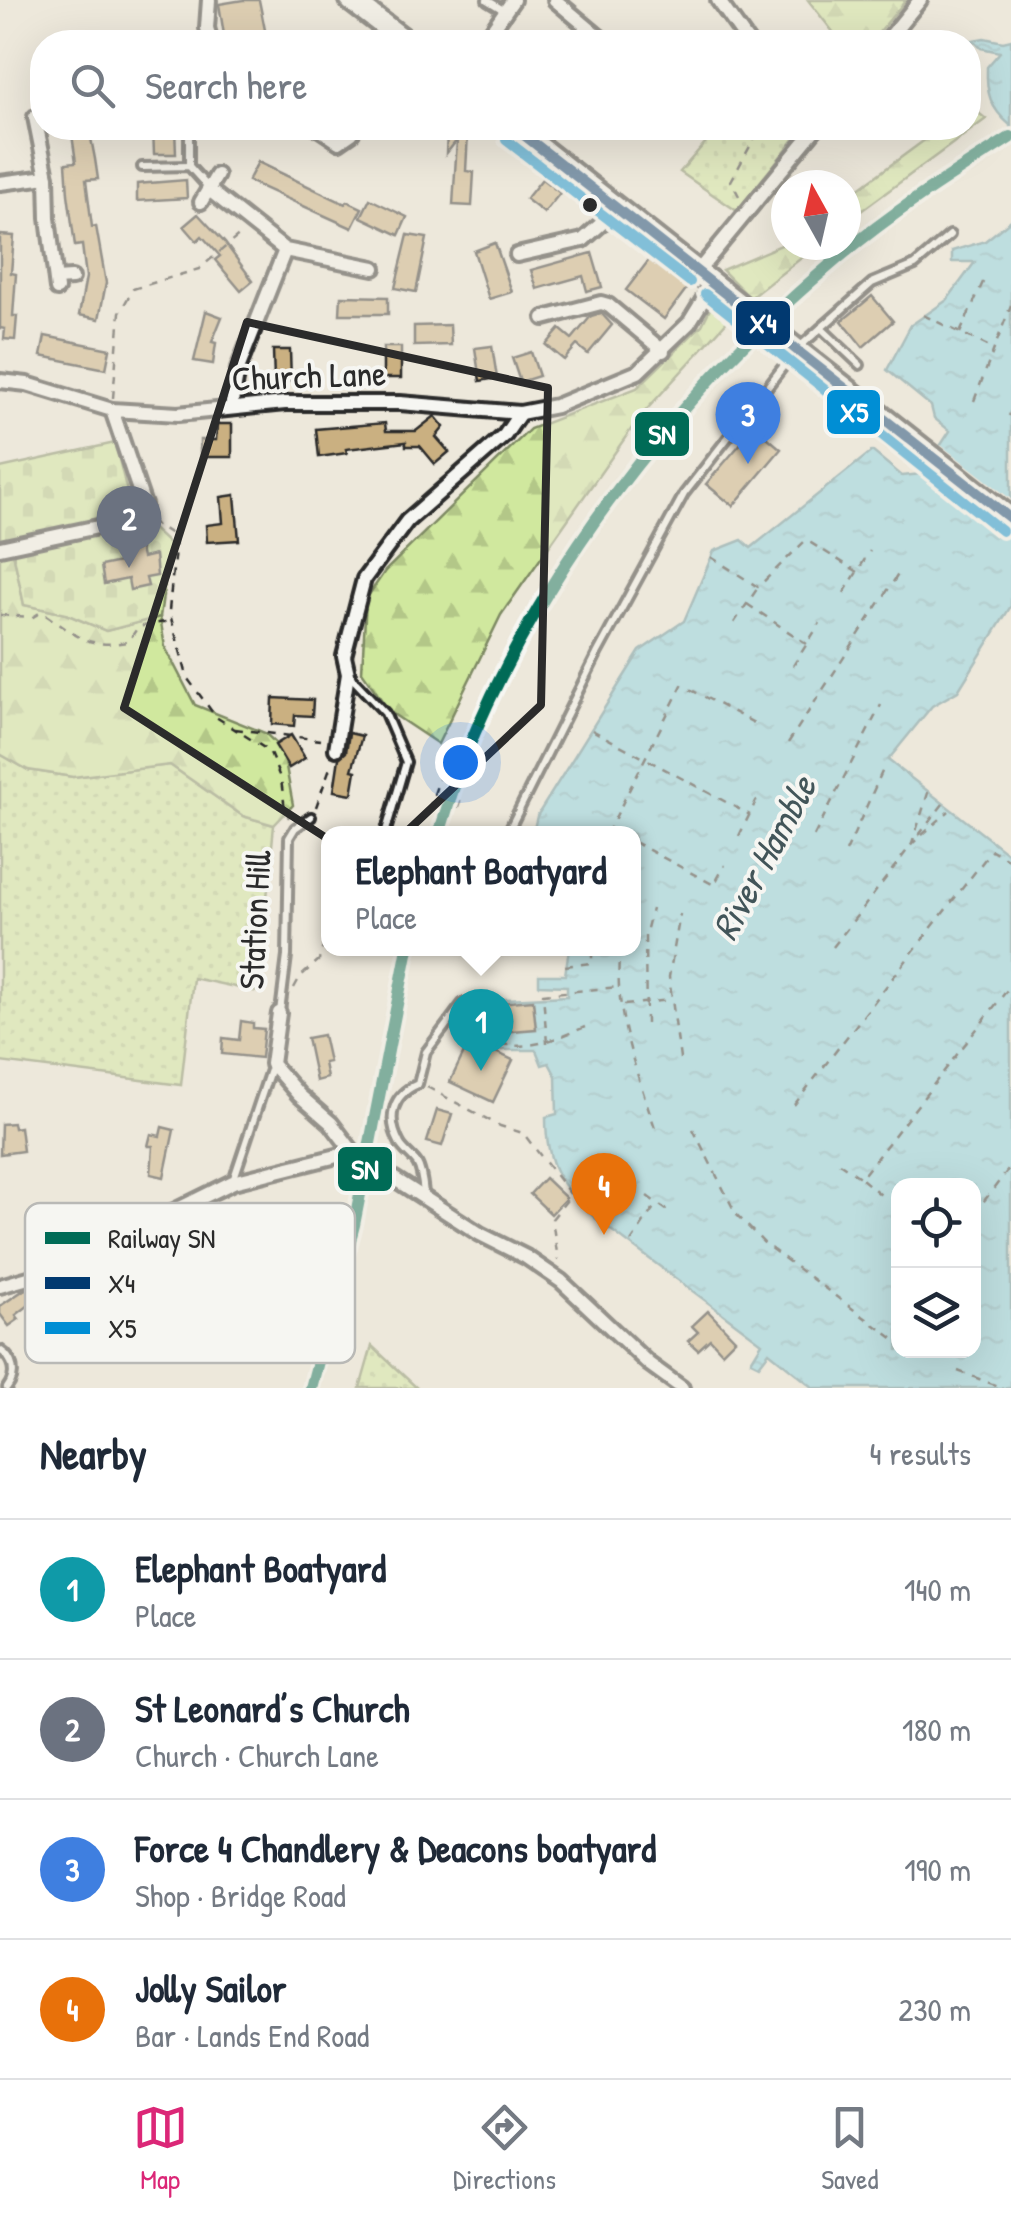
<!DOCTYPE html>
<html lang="en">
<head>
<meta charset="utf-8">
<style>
	:root { --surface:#fff; --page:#f2f2f3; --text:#1f2937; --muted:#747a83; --line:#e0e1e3; --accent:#db2777 }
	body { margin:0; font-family:"Patrick Hand",sans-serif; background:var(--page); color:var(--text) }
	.controls { position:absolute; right:30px; bottom:30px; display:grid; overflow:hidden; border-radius:20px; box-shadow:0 10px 40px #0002 }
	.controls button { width:90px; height:90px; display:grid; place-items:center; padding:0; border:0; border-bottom:2px solid var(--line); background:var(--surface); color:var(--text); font:50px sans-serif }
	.compass { position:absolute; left:771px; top:170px; width:90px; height:90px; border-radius:50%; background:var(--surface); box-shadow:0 10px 40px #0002; rotate:352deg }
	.you { position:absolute; left:460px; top:762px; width:35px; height:35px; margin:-25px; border:8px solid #fff; border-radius:50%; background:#1a73e8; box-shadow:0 0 0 15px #1a73e833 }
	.badge { display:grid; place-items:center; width:65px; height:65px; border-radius:50%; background:var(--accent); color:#fff; font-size:32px; font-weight:700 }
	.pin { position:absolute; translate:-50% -82px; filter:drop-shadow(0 2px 5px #0008) }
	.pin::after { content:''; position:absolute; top:52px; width:35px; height:30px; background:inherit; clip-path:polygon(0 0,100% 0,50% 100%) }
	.popup { position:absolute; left:321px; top:826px; width:320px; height:130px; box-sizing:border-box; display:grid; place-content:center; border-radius:20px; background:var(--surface); filter:drop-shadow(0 2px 8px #0005); font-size:32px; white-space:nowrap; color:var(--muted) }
	.popup b { font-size:38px; color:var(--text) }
	.popup::after { content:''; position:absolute; left:50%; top:100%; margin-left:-20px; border:20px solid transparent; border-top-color:var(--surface) }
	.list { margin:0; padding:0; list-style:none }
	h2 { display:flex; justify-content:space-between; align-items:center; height:130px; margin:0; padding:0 40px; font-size:42px }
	h2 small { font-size:32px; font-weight:400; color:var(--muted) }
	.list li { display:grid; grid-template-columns:65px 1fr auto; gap:30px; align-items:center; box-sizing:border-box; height:140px; padding:0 40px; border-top:2px solid var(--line) }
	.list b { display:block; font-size:38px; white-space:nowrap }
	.list p { margin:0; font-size:32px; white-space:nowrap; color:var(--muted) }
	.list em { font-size:32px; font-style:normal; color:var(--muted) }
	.icon { flex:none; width:55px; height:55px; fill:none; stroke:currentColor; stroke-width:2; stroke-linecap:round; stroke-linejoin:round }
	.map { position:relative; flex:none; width:1011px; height:1388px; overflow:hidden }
	.search { position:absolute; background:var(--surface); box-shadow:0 10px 40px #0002; left:30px; right:30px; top:30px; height:110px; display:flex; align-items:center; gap:25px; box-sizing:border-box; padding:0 35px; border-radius:40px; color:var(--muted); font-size:38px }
	.sheet { height:690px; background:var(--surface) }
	nav { display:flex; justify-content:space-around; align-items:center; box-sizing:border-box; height:140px; border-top:2px solid var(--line); background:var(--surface); font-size:28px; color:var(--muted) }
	nav a { display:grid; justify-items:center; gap:5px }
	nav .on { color:var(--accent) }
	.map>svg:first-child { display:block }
</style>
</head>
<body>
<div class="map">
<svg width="1011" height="1388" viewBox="0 0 1011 1388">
	<defs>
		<pattern id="grass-dots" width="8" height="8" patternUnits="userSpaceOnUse" patternTransform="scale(2.5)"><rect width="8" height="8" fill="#d0e89e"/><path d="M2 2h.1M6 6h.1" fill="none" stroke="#b3c788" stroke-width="1.8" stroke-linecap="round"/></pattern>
		<pattern id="forest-firs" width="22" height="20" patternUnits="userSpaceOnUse" patternTransform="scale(2.5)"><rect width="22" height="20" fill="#d0e89e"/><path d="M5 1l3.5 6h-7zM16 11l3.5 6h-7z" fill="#b3c788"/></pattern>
		<pattern id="cemetery-stones" width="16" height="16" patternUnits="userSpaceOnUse" patternTransform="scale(2.5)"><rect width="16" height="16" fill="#d0e89e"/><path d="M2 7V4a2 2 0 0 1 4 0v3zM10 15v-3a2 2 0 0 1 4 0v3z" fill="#b3c788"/></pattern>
		<pattern id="water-ripples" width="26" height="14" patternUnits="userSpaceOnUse" patternTransform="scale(2.5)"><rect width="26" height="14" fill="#85d2e4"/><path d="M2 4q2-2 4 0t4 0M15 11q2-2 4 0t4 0" fill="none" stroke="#73b4c4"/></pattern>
	</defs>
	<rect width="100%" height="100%" fill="#ede8db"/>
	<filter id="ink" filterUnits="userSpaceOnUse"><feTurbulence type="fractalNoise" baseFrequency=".01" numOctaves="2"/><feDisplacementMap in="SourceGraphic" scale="20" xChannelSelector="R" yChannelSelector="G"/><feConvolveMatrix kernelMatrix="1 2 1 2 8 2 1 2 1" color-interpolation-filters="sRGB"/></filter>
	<g filter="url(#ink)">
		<g fill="url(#grass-dots)" stroke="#7e8a64" stroke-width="2.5">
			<path d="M718 128H803L737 211 680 172Z"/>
			<path d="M0 754 28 770 73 777 170 765 243 816 274 825 258 992 193 978 181 1085 0 1062Z"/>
			<path d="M372 1346 417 1388H360Z"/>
		</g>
		<g fill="url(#forest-firs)" stroke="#7e8a64" stroke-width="2.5">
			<path d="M808 0H906L871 42H841Z"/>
			<path d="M970 106 986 119 846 222V198L941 128H968Z"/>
			<path d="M786 243 818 245 750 298 722 270Z"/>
			<path d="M713 303 730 318 639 418 501 615 438 744 390 712 362 672 366 599 385 571 530 429 637 388 702 325Z"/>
			<path d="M13 552 24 605 66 614 106 631 160 617 165 647 195 705 265 733 283 750 293 805 274 825 243 816 170 765 73 777 28 770 0 754V554Z"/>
		</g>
		<g fill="url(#cemetery-stones)" stroke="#7e8a64" stroke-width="2.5">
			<path d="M115 443 130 504 109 516 0 542V468Z"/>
			<path d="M146 523 170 545 160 617 106 631 66 614 24 605 13 552Z"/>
		</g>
		<g fill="url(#water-ripples)" stroke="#618f9a" stroke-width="2.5" fill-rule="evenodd">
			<path d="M984 38 1003 42 1011 40V148L1010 125C990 108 986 93 987 67L1000 52 981 48 973 40Z"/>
			<path d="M1011 220V606L958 691 932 706 888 760 1011 856V1388H814L769 1352 759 1365 751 1361 762 1343 595 1218C560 1184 546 1167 546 1117L557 1114 556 1076 549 1063 542 1065 536 1050H501L466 1035 461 1025 469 1001 567 996V986L539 985V975H565L569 949 634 948V834L533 833 537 816 640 651 684 621 714 551 742 540 751 548 872 451 902 476 922 474 950 431 934 418 931 406 887 370 911 325 947 300 975 262H952V251L985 241ZM898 1186H974V1350H898Z"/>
		</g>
		<path fill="#ede8db" d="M941 445 1011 499V538L922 469Z"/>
		<g fill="#cab081" stroke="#2b2b2b" stroke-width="2.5">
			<path d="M243 0H259L266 35 225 41 219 4Z"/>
			<path d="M71 128H89L95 159 98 179 86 180 92 227 96 226 106 283 99 319 79 315 86 277 82 245 75 246 68 194 66 163 76 162Z"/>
			<path d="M153 128H175L176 154H154Z"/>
			<path d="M447 131 468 132 466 171 474 172 472 206 453 205 457 140 446 154Z"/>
			<path d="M258 162 345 204 347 201 362 208 352 228 248 181Z"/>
			<path d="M542 179 560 193 544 213 526 199Z"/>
			<path d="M186 180 187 198 137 201V184Z"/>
			<path d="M370 199 407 217 399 235 361 217Z"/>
			<path d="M198 214 225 243 253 281 241 291 215 260 220 256 202 236 197 241 184 226Z"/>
			<path d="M0 235 14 236 11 273 16 274 13 316H17L15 340 4 339 5 329 0 328Z"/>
			<path d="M408 235 427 238 416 292 395 288Z"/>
			<path d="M495 243 512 292 489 299 474 251Z"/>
			<path d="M592 253 602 287 587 291 583 276 537 289 531 270Z"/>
			<path d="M649 260 687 288 664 319 626 290Z"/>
			<path d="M341 296 388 297V314H340Z"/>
			<path d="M872 296 893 321 863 347 842 321Z"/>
			<path d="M206 311 222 317 212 342 216 343 213 364 194 361Z"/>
			<path d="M601 313 612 325 588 354 577 345 564 360 546 345 560 329 572 339 591 316Z"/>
			<path d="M450 325 451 345 414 346V326Z"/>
			<path d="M45 336 110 349 106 369 41 356Z"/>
			<path d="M492 346 497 378 480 381 475 348Z"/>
			<rect x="383" y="347" width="18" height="31"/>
			<path d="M273 350H290L291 381H274Z"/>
			<path d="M531 352 539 376 520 382 512 358Z"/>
			<path d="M435 416 444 427 436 437 449 452 435 464 420 446H406V442L346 449 347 453 319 457 316 429 385 423 386 431H416Z"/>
			<path d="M217 424H232V457H200V440H216Z"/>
			<path d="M755 427 781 449 733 506 706 484Z"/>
			<path d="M235 495 239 540 207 542 206 525 223 523 221 497Z"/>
			<path d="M139 545 142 558 155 555 157 576 146 578 148 586 130 590 128 579 104 584 101 566 124 561 121 548Z"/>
			<path d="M273 698 313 700 312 716 295 715 294 726 272 724Z"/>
			<path d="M349 733 362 736 352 770 356 771 352 794 334 791 339 758 346 752Z"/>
			<path d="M291 735 305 758 289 768 275 745Z"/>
			<path d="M533 1000 536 1029 477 1034 475 1005Z"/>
			<path d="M241 1021 253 1023V1028L264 1029 261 1058 222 1054 223 1038 239 1040Z"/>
			<path d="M323 1035 329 1062 324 1063 327 1078 316 1081 307 1038Z"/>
			<path d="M470 1040 513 1060 493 1102 450 1082Z"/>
			<path d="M437 1110 452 1114 442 1146 427 1142Z"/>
			<path d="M13 1123 14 1128 20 1127 23 1151 0 1154 1 1124Z"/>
			<path d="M162 1127 174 1130 164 1177 151 1174 153 1146H148L151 1134 160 1136Z"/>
			<path d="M545 1178 566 1198 551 1214 530 1194Z"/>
			<path d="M188 1256 194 1306 180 1308V1312L157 1315 154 1294 175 1292 171 1258Z"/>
			<path d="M34 1287 41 1296 16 1315 19 1319 9 1326 0 1314V1306L24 1290Z"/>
			<path d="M708 1311 735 1339 722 1352 710 1339 698 1350 688 1341 698 1332 692 1326Z"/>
		</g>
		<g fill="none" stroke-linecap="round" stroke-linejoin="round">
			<g stroke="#2b2b2b" stroke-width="14">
				<g id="service">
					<path d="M487 0 505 11"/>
					<path d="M189 166V128"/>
					<path d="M142 167 189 166 208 187"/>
					<path d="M821 328 860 365"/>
					<path d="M349 675 385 713 406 762 385 834"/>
					<path d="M507 834 597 654 684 494 796 350 872 283 915 265 950 235"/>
					<path d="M280 1012 287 956 289 838 295 828 311 817"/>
					<path d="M233 1181 272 1064"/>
					<path d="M424 1194C423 1184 422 1171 417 1163 412 1156 404 1151 400 1144 386 1118 392 1095 418 1084L426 1052 463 1003"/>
					<path d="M0 1350C14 1359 17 1375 7 1388"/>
				</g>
			</g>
			<g stroke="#2b2b2b" stroke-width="20">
				<g id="minor">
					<path d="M209 0 207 28 211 42"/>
					<path d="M555 0 605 42"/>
					<path d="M718 0 748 42"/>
					<path d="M484 42 513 0"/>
					<path d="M886 42 920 0"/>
					<path d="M35 117 47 177 48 218 57 289"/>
					<path d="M318 128 339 142 352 133"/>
					<path d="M0 183 47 177"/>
					<path d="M208 189 285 250 374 268"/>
					<path d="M201 202 217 175"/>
					<path d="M517 255 583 240 619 208"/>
					<path d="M699 270 816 128"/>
					<path d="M56 279 72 278"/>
					<path d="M544 318 601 303 608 305 663 351"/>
					<path d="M0 381 27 384 112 410 178 414 285 403H400L520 413 556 406 638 372 689 323 714 282"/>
					<path d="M231 408 238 369 285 250"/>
					<path d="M0 548 135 519 144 505 112 410"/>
					<path d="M336 749 348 674 344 656 364 579 407 521 505 435 520 413"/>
					<path d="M279 1013 272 1064 299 1095 331 1123 353 1152 480 1234 526 1257 561 1281 649 1364 682 1388"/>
					<path d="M0 1286 53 1271 233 1182 353 1152"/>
				</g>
			</g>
			<g stroke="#2b2b2b" stroke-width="28">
				<g id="primary">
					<path d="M351 0 406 42"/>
					<path d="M515 128 1011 519"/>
				</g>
			</g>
			<g stroke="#2b2b2b" stroke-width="2.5" stroke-dasharray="8 8" stroke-linecap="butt">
				<path d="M774 41 776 42"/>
				<path d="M739 196 731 181 760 128"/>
				<path d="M923 315 994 349"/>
				<path d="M960 333 984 280"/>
				<path d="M113 398 120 312 133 289 199 269 241 234"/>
				<path d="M974 401 1011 305"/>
				<path d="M1009 416 1011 411"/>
				<path d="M150 521 176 537 169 611 188 679 216 717 269 751 281 780 285 809 289 818"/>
				<path d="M711 557 758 587 806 540 858 572"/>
				<path d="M844 593 870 551"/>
				<path d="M747 604 807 644"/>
				<path d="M0 615 33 617 41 612C76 634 84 649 128 642L138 627 170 621"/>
				<path d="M734 623 757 589"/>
				<path d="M793 666 820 623"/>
				<path d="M235 729 321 740"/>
				<path d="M592 730 750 815"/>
				<path d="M788 743 899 573"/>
				<path d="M432 764 443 768 431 803 456 812 462 796"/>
				<path d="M943 804 912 844 949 811"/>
				<path d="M316 807 332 762"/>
				<path d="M607 834 682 685 754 723"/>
				<path d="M739 836 760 793"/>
				<path d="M814 836 881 705"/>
				<path d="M634 842 714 885 725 865"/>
				<path d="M846 852 885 765"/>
				<path d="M833 947 912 844 928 793 936 795"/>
				<path d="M620 948C612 1012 638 1075 657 1134"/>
				<path d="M565 966 592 963V948"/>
				<path d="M294 988 300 977 319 960 328 930"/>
				<path d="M624 1005 671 1000"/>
				<path d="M646 1024 645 936 652 909"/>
				<path d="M470 1034C517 1054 539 1046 585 1027"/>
				<path d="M547 1043 543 994 618 987"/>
				<path d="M680 1059 669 977 680 914"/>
				<path d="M427 1087 500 1126 523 1133 571 1195 552 1219 558 1260"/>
				<path d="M794 1105 992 850 1011 861"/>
				<path d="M693 1129 736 1214 766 1245 898 1342"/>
				<path d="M839 1163 861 1178 1011 985"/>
				<path d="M862 1179 881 1195"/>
				<path d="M647 1196 668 1211"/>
				<path d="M974 1214 1011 1166"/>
				<path d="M631 1242 657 1203"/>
				<path d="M958 1371 1003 1388"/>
			</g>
			<use href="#service" stroke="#f6f6f2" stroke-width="6"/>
			<use href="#minor" stroke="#f6f6f2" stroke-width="12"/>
			<use href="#primary" stroke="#f6f6f2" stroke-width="20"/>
			<g stroke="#f6f6f2" stroke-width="18">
				<path id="bus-1" d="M515 128 1011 519"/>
			</g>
			<g stroke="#f6f6f2" stroke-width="18">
				<g id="bus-2">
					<path d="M506 140 690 282"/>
					<path d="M705 294 1002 531"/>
				</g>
			</g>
			<use href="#bus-1" stroke="#013970" stroke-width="10"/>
			<use href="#bus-2" stroke="#008ed4" stroke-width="10"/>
			<g stroke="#f6f6f2" stroke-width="20">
				<g id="rail-1">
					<path d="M439 834C447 809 454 785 463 761 541 566 677 394 837 259 891 213 951 175 1011 137"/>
					<path d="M311 1388 354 1225 408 948"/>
				</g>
			</g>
			<use href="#rail-1" stroke="#006b56" stroke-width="12"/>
		</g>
	</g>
	<path d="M0 0H1011V1388H0ZM247 322 548 388 541 705 370 866 124 708Z" fill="#ede8db" fill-opacity=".55" fill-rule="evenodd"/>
	<path fill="none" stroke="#2b2b2b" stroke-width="8" stroke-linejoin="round" d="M247 322 548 388 541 705 370 866 124 708Z"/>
	<circle fill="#2b2b2b" stroke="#f6f6f2" stroke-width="4" cx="590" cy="205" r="9"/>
	<g text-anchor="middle" stroke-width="8" stroke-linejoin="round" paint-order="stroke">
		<g font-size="35" fill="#2b2b2b" stroke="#f6f6f2">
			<text transform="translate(309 376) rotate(-2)" y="12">Church Lane</text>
			<text transform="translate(255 920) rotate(-87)" y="12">Station Hill</text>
		</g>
		<g font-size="38" font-style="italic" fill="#425559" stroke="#f6f6f2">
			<text transform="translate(764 858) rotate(-62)" y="13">River Hamble</text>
		</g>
	</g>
	<rect x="25" y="1203" width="330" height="160" rx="15" fill="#f6f6f2" stroke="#b9b9b6" stroke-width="2.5"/>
	<rect x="45" y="1232" width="45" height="12" fill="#006b56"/>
	<rect x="45" y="1277" width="45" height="12" fill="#013970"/>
	<rect x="45" y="1322" width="45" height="12" fill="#008ed4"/>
	<g font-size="28" fill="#2b2b2b">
		<text x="108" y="1248">Railway SN</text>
		<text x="108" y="1293">X4</text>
		<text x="108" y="1338">X5</text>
	</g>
	<g stroke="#f6f6f2" stroke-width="4">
		<rect x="734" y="299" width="58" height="48" rx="10" fill="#013970"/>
		<rect x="825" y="388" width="57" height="48" rx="10" fill="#008ed4"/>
		<rect x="633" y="410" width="58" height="48" rx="10" fill="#006b56"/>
		<rect x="336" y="1145" width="58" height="48" rx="10" fill="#006b56"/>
	</g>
	<g font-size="28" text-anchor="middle" font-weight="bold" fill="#fff">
		<text x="763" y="333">X4</text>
		<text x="854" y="422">X5</text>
		<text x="662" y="444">SN</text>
		<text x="365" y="1179">SN</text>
	</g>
</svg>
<div class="controls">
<button><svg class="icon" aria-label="locate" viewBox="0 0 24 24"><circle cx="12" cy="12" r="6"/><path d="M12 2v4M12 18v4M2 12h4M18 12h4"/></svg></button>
<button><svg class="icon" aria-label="layers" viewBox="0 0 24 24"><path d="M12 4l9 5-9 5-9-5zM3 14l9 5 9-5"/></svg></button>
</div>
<svg class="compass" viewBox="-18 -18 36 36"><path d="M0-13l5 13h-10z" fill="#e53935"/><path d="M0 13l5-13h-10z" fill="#747a83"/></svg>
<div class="you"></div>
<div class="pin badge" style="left:481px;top:1071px;background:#0f9aa8">1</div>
<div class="popup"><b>Elephant Boatyard</b>Place</div>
<div class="pin badge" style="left:129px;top:568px;background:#6b7280">2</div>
<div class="pin badge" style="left:748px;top:464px;background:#3f7fe0">3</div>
<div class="pin badge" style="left:604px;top:1235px;background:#e8710a">4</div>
<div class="search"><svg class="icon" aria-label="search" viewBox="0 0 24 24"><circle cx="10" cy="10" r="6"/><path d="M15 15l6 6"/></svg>Search here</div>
</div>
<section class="sheet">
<h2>Nearby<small>4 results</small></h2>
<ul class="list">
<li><span class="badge" style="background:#0f9aa8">1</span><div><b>Elephant Boatyard</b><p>Place</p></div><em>140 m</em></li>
<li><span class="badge" style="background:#6b7280">2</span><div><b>St Leonard’s Church</b><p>Church · Church Lane</p></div><em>180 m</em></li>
<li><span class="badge" style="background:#3f7fe0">3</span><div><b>Force 4 Chandlery &amp; Deacons boatyard</b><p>Shop · Bridge Road</p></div><em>190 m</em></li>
<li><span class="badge" style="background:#e8710a">4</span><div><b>Jolly Sailor</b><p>Bar · Lands End Road</p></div><em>230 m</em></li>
</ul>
</section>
<nav>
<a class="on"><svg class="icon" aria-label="map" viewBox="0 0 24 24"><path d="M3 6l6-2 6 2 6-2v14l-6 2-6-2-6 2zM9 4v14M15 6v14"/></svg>Map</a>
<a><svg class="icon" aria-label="directions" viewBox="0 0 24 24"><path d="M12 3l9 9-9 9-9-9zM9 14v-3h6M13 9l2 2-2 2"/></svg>Directions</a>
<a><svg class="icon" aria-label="saved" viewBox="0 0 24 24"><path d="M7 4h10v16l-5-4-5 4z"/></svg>Saved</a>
</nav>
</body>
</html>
